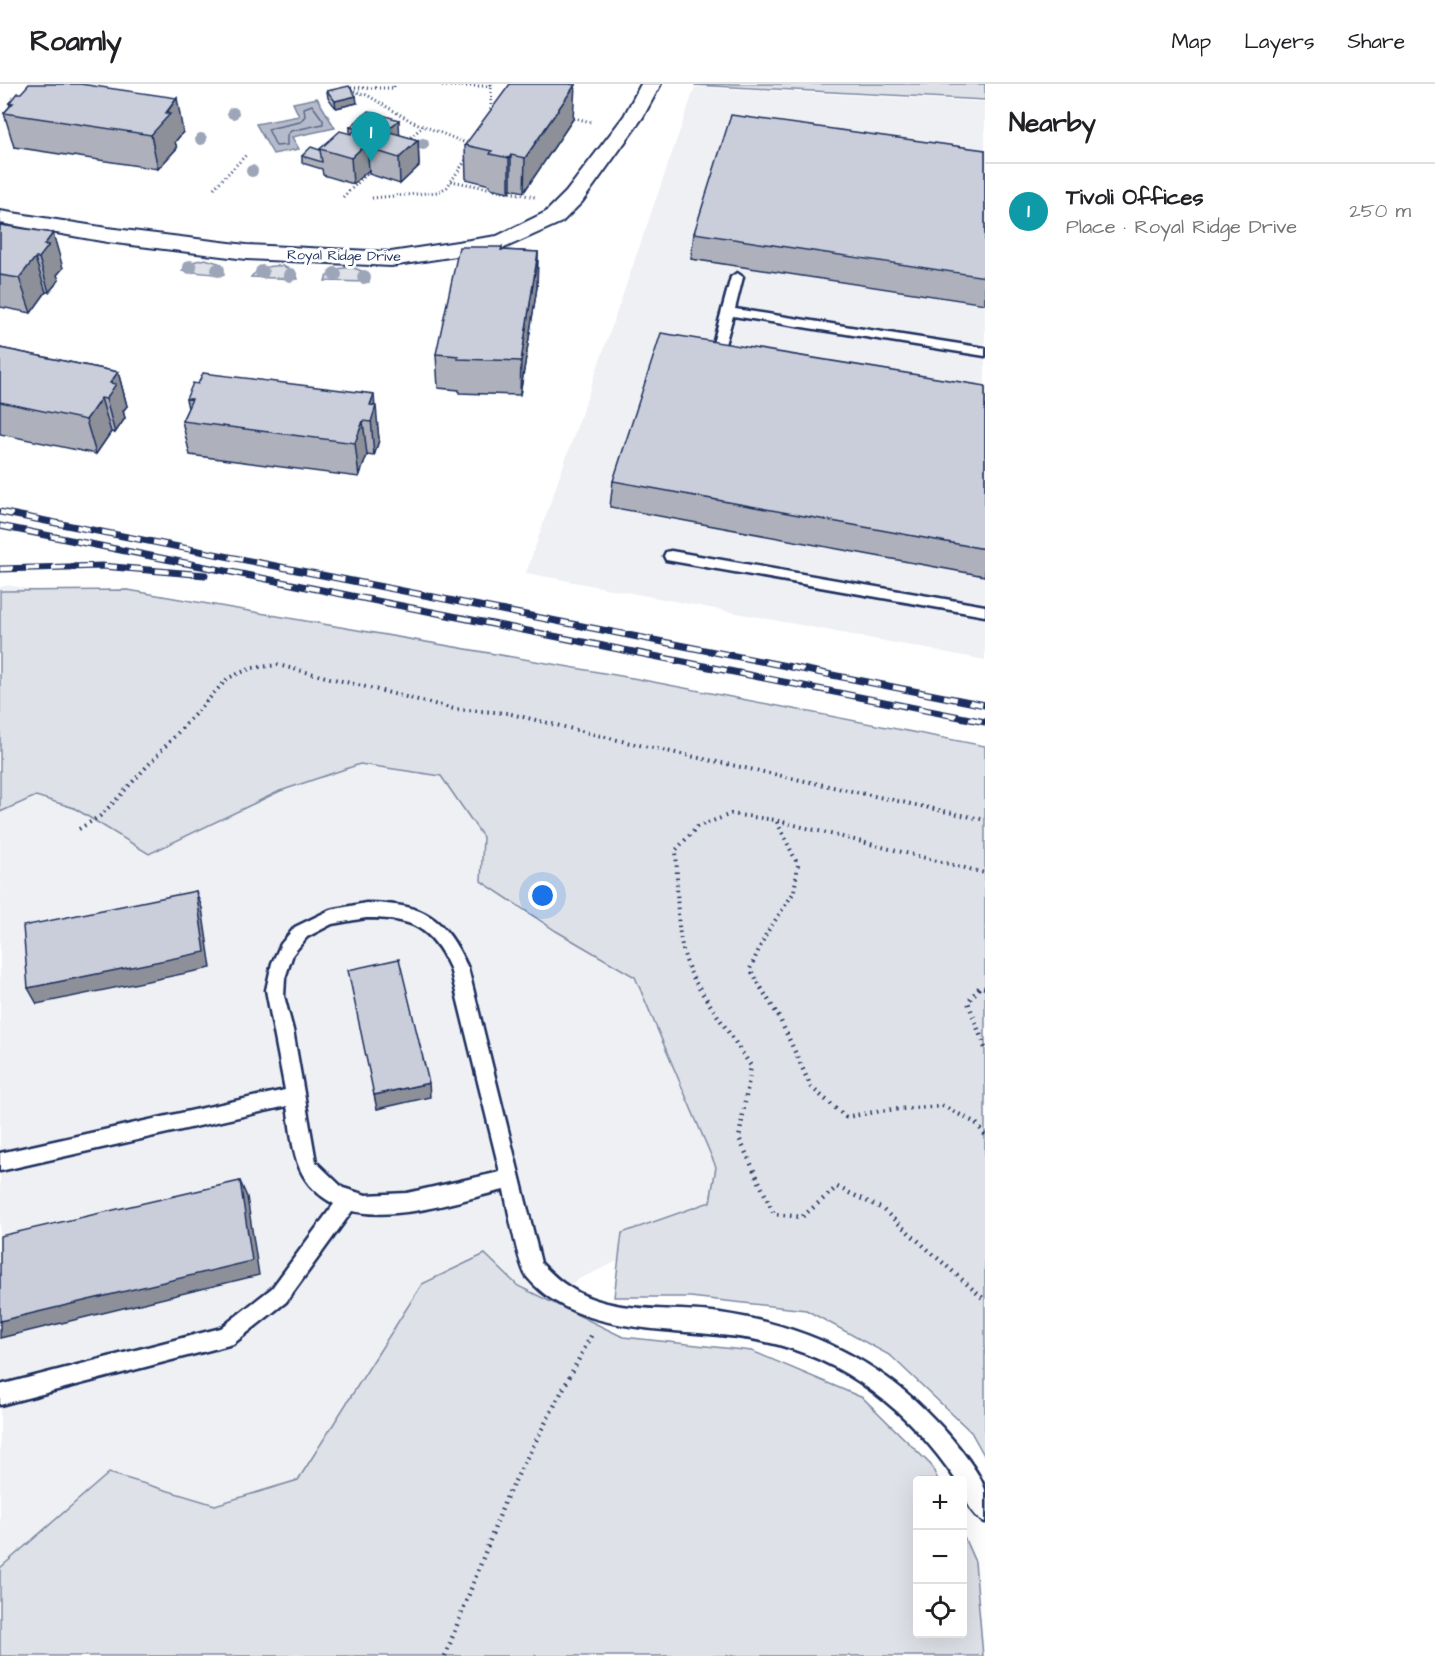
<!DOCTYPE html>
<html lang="en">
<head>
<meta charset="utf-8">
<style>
	:root { --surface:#fff; --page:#f2f2f2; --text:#202124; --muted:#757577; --line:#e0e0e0; --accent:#db2777 }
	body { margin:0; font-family:"Architects Daughter",sans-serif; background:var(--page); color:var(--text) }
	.controls { position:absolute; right:18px; bottom:18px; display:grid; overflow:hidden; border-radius:6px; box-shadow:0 6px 24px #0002 }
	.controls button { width:54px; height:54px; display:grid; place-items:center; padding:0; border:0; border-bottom:2px solid var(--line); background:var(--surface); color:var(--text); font:30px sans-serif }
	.you { position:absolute; left:543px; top:812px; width:21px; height:21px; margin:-15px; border:4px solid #fff; border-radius:50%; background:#1a73e8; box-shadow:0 0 0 9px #1a73e833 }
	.badge { display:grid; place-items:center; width:39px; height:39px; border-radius:50%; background:var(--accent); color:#fff; font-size:20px; font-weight:700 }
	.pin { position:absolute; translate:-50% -50px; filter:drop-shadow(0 2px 3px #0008) }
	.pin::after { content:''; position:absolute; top:32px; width:21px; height:18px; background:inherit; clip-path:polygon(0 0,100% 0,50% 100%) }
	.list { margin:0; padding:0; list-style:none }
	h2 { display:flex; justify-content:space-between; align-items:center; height:78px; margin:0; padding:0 24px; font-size:26px }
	h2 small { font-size:20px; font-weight:400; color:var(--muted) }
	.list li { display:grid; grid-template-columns:39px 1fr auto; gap:18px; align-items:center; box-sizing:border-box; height:96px; padding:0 24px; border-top:2px solid var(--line) }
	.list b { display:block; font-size:22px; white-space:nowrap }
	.list p { margin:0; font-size:20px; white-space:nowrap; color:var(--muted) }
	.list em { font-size:20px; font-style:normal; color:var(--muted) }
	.icon { flex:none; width:33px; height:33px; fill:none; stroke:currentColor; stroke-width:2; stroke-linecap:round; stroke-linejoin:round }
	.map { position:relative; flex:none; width:985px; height:1572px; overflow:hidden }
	header { display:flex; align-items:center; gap:36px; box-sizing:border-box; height:84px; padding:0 30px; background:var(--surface); border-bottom:2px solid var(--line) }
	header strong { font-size:28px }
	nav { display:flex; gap:33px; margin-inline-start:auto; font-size:21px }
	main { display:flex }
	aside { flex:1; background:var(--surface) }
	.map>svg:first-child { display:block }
</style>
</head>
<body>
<header>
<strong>Roamly</strong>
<nav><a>Map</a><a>Layers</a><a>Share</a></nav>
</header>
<main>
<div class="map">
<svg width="985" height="1572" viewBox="0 0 985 1572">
	<rect width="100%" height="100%" fill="#fff"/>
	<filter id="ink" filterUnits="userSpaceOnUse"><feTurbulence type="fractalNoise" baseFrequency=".0167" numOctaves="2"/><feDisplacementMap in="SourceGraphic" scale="12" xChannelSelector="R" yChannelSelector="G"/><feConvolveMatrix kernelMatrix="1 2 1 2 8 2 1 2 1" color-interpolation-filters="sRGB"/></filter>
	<g filter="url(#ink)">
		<g fill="#eff0f4">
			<path d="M695 3 985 18V576L526 489Z"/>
			<path d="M8 501 523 602 742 1119 575 1197 535 1244 402 1423 0 1533V503Z"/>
		</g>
		<g fill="#dee1e7" stroke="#7c88a2" stroke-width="1.5">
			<path d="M695 0H985V16L695 1Z"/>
			<path d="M205 175 222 180 224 191 182 187 188 179Z"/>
			<path d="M282 182 295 187 298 195 251 193C259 183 270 181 282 182Z"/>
			<path d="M354 184 367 189 369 198 325 197C329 185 342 183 354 184Z"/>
			<path d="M128 506 638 595 985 662V1373L971 1348 891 1272 806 1226 690 1213H614L622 1149 710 1118 716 1083 635 893 556 847 481 797 483 753 441 692 360 680 280 707 149 770 74 724 36 712 0 728V507Z"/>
			<path d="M485 1170 518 1202 623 1253 752 1267 863 1314 931 1381 938 1396H918V1550H962L963 1451 975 1478 983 1572H0V1484L109 1389 215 1421 298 1396 422 1200Z"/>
		</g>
		<path fill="#b5bbca" stroke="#77839f" stroke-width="1.5" d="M317 14 335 44 292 53 299 65 273 70 256 40 299 32 293 19Z"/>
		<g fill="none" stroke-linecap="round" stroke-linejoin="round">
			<path stroke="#596789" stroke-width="1.5" d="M312 21 323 36V40L291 47 287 51V61L276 62 268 45 300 38 305 32 304 24Z"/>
			<g stroke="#1b2f5e" stroke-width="5">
				<g id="service">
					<path d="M737 189 743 193 735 225 985 264V272L733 232 720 278 714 282 710 281 708 278 731 193Z"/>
					<path d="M671 467 985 522V532L666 476 664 472 666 468Z"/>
					<path d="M366 819C424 820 444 832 468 884L541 1179C550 1188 559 1197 569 1203 612 1232 671 1222 720 1229 803 1241 877 1274 935 1336 949 1350 980 1387 985 1406 985 1415 985 1428 985 1438 971 1432 962 1411 962 1396H956C910 1328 845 1274 762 1257 688 1241 580 1257 527 1193 518 1181 508 1124 504 1106 455 1117 403 1137 352 1127L286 1218 233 1260 0 1321V1301L221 1244 272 1204 334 1120C292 1097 294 1064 287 1022L0 1087V1069L285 1006 266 906 272 879 281 860 295 843 330 826ZM366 834C411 834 431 842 450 884L500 1088 407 1109 366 1111 343 1104 316 1078 293 946 284 912 285 894 293 870 307 853 332 840Z"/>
				</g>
			</g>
			<g stroke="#1b2f5e" stroke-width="4">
				<path id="minor" d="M641 0H661L643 33 582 118 562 138 502 165 391 182 246 175 107 158 0 139V127L107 144 246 161 391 168 497 152 546 128 566 108 624 32Z"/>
			</g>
			<g stroke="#1b2f5e" stroke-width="3" stroke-dasharray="1 3" stroke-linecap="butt">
				<path d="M440 0V2H491"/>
				<path d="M491 0V31"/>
				<path d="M347 4H394V0"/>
				<path d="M350 6 367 11 411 37 471 61"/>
				<path d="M570 33 591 38"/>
				<path d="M408 56 423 42"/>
				<path d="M451 97 535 113"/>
				<path d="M214 104 246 71"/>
				<path d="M343 113 371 86"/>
				<path d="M372 114 438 108 447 103 468 73"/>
			</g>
			<g stroke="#1b2f5e" stroke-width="4" stroke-dasharray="1.5 4.5" stroke-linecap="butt">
				<path d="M79 745 100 732 116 716 228 594 252 584 278 581 454 625 507 629 630 659 985 736"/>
				<path d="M700 905C672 865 679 813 676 766L697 743 731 730 775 736 985 789"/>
				<path d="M762 905 750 885 766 850 794 808 798 781 776 736"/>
				<path d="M978 905 980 903 985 904"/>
			</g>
			<g stroke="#1b2f5e" stroke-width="4.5" stroke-dasharray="1.5 5" stroke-linecap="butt">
				<path d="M699 904 751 982 739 1054 774 1130 802 1133 837 1103 881 1124 985 1216"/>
				<path d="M761 904 779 933 811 1003 846 1033 886 1026 943 1022 976 1039 985 1051"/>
				<path d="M979 904 968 918 985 964"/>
				<path d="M445 1572 507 1412 592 1250"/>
			</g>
			<use href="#service" fill="#fff" fill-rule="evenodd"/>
			<use href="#minor" fill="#fff" fill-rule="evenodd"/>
			<g stroke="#1b2f5e" stroke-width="7">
				<g id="rail">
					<path d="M0 428 985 621"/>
					<path d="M0 442 985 638"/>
					<path d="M0 485 102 482 205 491"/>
				</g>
			</g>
			<use href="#rail" stroke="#fff" stroke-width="4.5" stroke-dasharray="13" stroke-linecap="butt"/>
		</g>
		<g fill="#9da5b9">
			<circle cx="233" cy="29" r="6"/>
			<circle cx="201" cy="55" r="6"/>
			<circle cx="423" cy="60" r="6"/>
			<circle cx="252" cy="87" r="6"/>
			<circle cx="190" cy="183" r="7"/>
			<circle cx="218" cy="186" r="7"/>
			<circle cx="262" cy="188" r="7"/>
			<circle cx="335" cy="190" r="7"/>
			<circle cx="290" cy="191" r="7"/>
			<circle cx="364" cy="193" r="7"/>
		</g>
		<g fill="#aeb1bb" stroke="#1b2f5e" stroke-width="1.5">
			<path d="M327 7 357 19 336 24 328 14Z"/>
			<path d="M9 19 183 48 175 58 177 64 158 85 14 63 4 29 10 22Z"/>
			<path d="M573 35 524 108 511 105 509 108 490 104V101L466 95 465 61Z"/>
			<path d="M350 43 400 51 418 56 419 82 400 100 369 90V86L353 100 323 91 322 85 302 79V72L320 66V65L350 50Z"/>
			<path d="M985 66V220L691 175 694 149Z"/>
			<path d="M0 141 63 184 57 191 59 196 49 208H46L31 229 0 223Z"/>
			<path d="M502 163V166L538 168 537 203 520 311 459 309V306L438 304 436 270Z"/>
			<path d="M0 264 118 288 127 322 123 327 125 334 115 349 111 348 96 370 0 350Z"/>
			<path d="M985 302V492L610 423 613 397Z"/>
			<path d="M186 315 375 322 379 356 374 372 367 371 359 393 190 371 182 337 188 324Z"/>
		</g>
		<g fill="#8d9099" stroke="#1b2f5e" stroke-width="1.5">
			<path d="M575 1 573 35 524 108 525 74Z"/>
			<path d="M356 12 357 19 336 24 335 17Z"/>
			<path d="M177 14 183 48 175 58 177 64 158 85 151 51Z"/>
			<path d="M399 36 400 62 386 47Z"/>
			<path d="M418 56 419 82 400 100 399 74Z"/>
			<path d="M367 59 369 86 353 100 351 74Z"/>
			<path d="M511 71V105L509 108V74Z"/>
			<path d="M53 149 63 184 57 191 59 196 49 208 39 174 44 161Z"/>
			<path d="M538 168 537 203 520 311 521 277Z"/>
			<path d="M35 174 46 208 31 229 19 194Z"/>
			<path d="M118 288 127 322 123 327 125 334 115 349 106 315 110 299Z"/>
			<path d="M374 310 375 325 376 322 379 356 374 372 370 321Z"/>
			<path d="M101 314 111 348 96 370 86 336Z"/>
			<path d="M363 337 367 371 359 393 355 359Z"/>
			<path d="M196 807 202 824 211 884 37 920 28 904Z"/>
			<path d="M429 999 430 1013 377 1025 374 1011Z"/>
			<path d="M240 1097 247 1113 259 1191 0 1254V1237Z"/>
		</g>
		<g fill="#caceda" stroke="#1b2f5e" stroke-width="1.5">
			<path d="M29 0H80L177 14 165 30H170L151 51 4 29 13 19H9L17 9H21Z"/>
			<path d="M510 0H569L575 1 525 74 511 71 509 74 490 70 492 67 465 61Z"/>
			<path d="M349 2 356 12 335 17 327 7Z"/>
			<path d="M369 27 399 36 386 47 418 56 399 74 367 64 371 61 367 59 351 74 320 65 340 47 351 50 356 45 350 43Z"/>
			<path d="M731 31 985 66V193L694 149Z"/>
			<path d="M311 63 320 66 322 78 302 72Z"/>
			<path d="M0 141 53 149 44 161H49L39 174H35L19 194 0 191Z"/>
			<path d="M459 163H502L501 166 538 168 521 277 458 275 459 272 436 270Z"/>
			<path d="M661 249 985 302V465L613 397Z"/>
			<path d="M0 264 118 288 110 299 116 300 106 315 101 314 86 336 0 318Z"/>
			<path d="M203 289 374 310 370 321 376 322 371 338 363 337 355 359 182 337 192 315H186L193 299 198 300Z"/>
			<path d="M196 807 205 868 28 904 23 842Z"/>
			<path d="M399 875 429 999 374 1011 348 886Z"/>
			<path d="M240 1097 252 1177 0 1237V1152Z"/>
		</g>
	</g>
	<g text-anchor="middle" stroke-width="6" stroke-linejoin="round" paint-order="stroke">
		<g font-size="14" fill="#1b2f5e" stroke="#fff">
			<text transform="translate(344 171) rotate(1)" y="5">Royal Ridge Drive</text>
		</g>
	</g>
</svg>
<div class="controls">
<button>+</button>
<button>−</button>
<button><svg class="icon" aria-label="locate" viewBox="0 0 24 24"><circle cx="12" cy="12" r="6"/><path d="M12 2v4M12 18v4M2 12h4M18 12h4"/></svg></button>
</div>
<div class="you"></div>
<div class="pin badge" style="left:371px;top:78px;background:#0f9aa8">1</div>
</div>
<aside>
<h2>Nearby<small></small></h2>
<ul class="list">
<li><span class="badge" style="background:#0f9aa8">1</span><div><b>Tivoli Offices</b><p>Place · Royal Ridge Drive</p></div><em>250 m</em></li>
</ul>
</aside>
</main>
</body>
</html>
